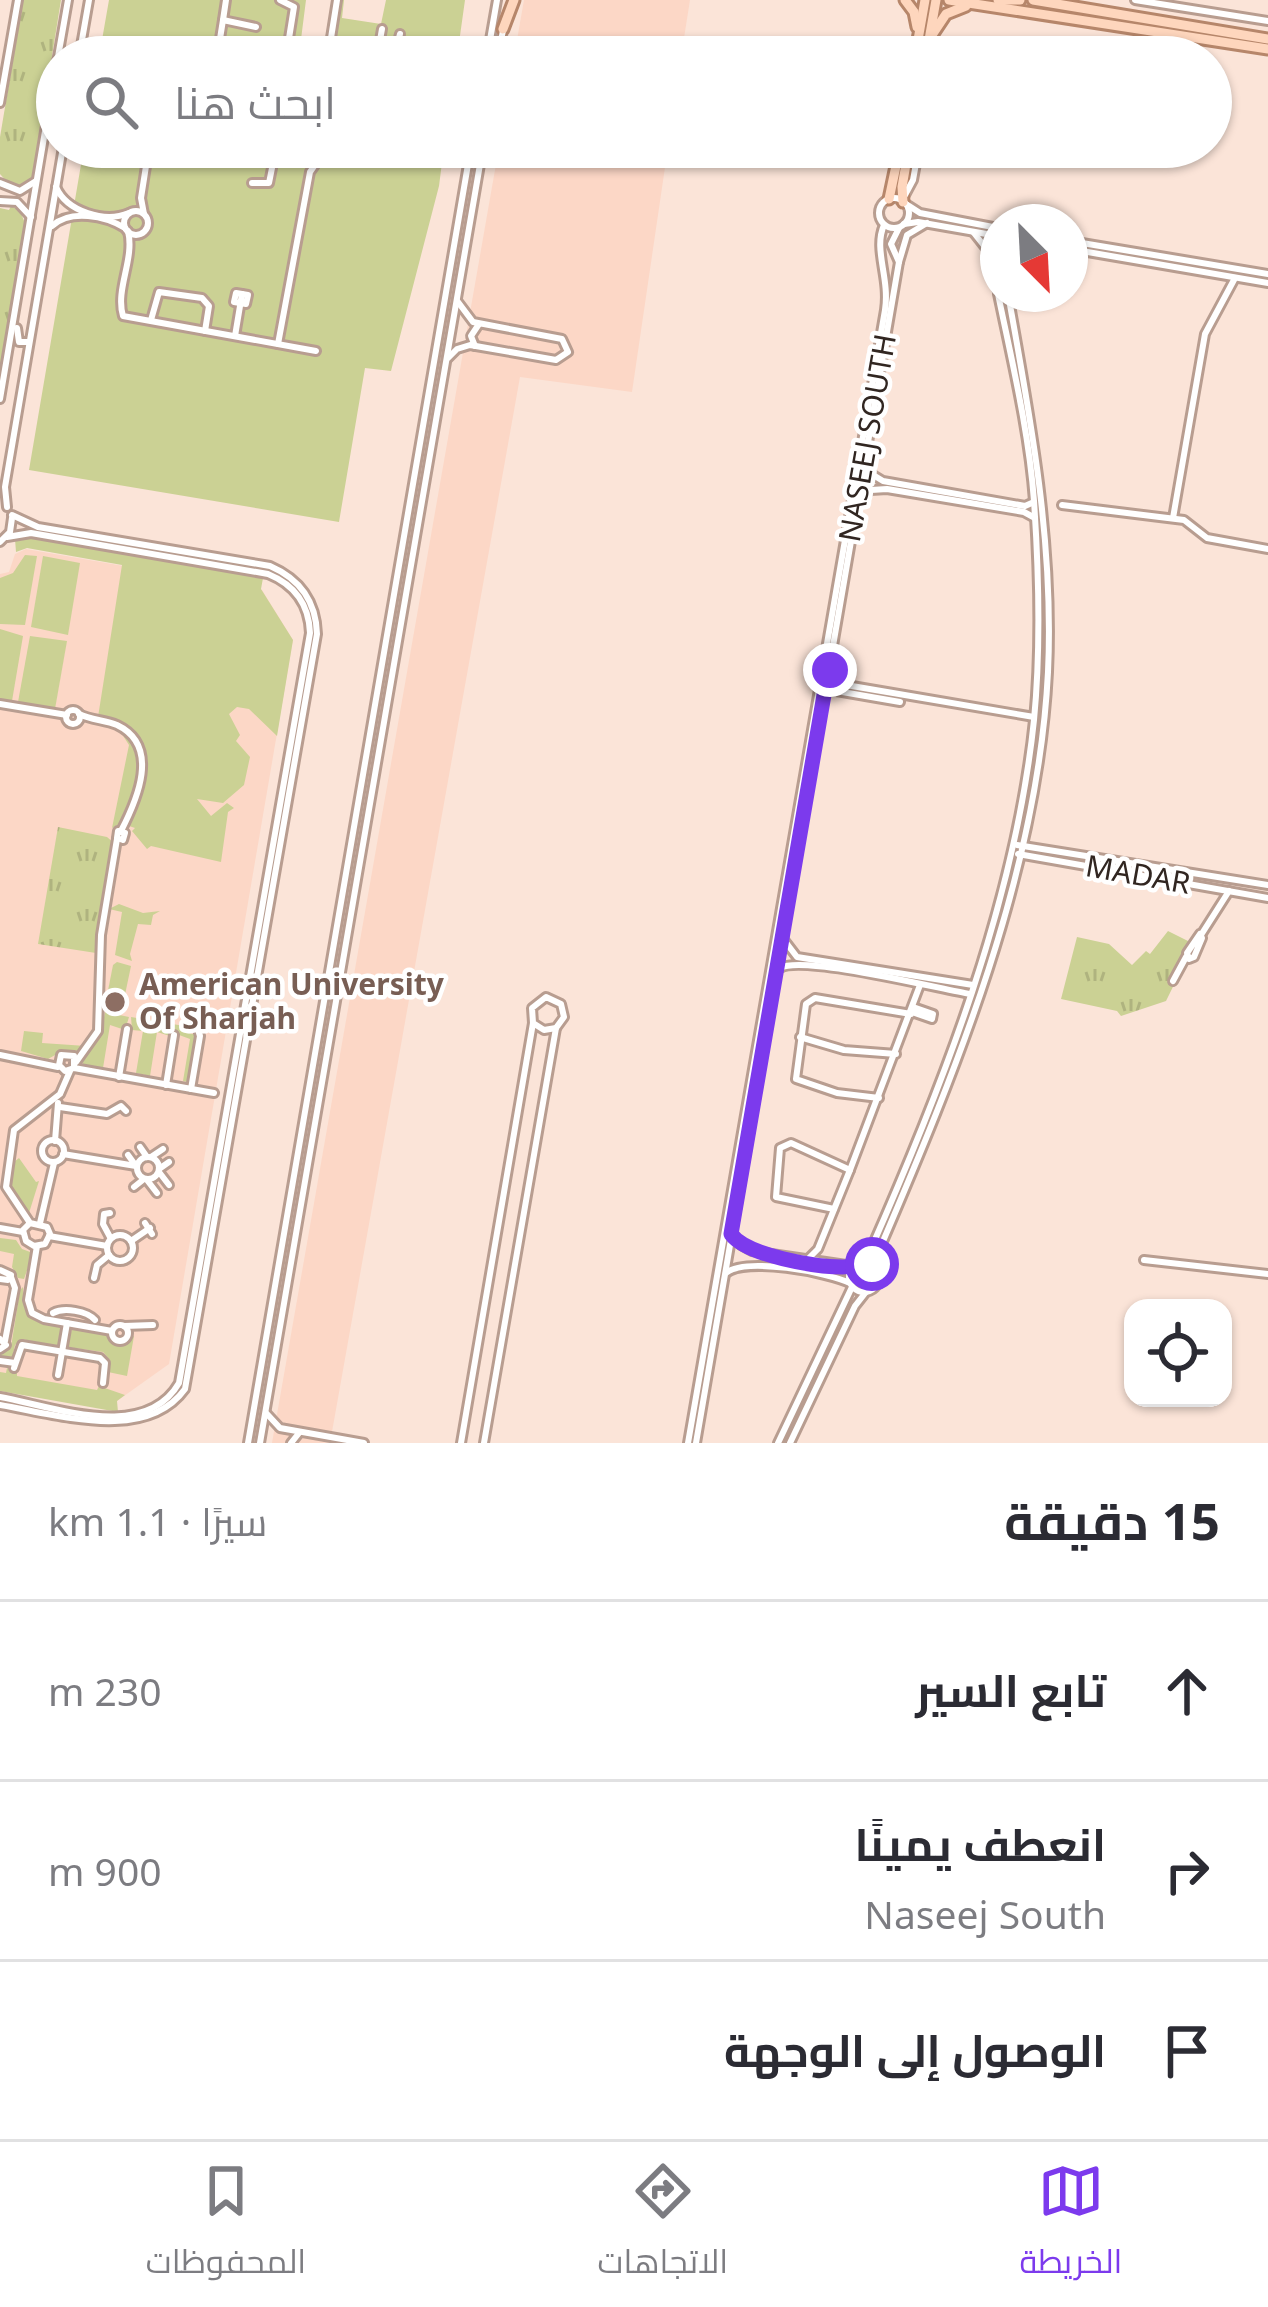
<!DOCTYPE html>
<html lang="ar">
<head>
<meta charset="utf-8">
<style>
	:root { --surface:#fff; --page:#f2f2f3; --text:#2b2b33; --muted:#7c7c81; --line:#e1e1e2; --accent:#7c3aed }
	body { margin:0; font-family:"Noto Sans",Cairo,sans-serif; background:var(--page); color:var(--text); direction:rtl }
	.controls { position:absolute; right:36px; bottom:36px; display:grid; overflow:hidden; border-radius:24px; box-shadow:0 3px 9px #0004 }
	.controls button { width:108px; height:108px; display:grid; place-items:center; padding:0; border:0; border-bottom:3px solid var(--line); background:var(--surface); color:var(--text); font:60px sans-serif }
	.compass { position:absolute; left:980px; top:204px; width:108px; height:108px; border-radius:50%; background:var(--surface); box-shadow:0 3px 9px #0004; rotate:156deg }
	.stop { position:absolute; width:36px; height:36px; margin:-27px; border:9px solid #7c3aed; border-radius:50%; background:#fff }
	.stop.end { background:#7c3aed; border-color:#fff; box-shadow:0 3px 12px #0008 }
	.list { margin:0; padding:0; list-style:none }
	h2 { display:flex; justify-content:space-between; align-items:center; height:156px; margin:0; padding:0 48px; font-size:51px }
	h2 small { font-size:39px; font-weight:400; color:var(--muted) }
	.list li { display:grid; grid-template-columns:78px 1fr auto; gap:36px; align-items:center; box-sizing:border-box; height:180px; padding:0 48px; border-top:3px solid var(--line) }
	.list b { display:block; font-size:45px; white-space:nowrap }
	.list p { margin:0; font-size:39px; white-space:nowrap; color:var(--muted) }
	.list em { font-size:39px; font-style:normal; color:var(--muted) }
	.icon { flex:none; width:66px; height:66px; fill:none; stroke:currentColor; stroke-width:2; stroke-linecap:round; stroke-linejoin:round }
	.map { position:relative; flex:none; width:1268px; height:1443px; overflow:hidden; direction:ltr }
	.search { position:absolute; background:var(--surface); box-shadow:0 3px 9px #0004; left:36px; right:36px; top:36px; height:132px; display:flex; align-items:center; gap:30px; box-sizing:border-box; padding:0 42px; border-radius:66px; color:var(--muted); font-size:45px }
	.sheet { height:696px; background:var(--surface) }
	nav { display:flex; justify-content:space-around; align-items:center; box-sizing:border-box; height:168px; border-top:3px solid var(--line); background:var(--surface); font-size:33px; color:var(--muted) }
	nav a { display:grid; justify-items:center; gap:6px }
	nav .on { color:var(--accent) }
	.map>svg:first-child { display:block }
</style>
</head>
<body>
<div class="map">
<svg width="1268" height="1443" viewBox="0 0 1268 1443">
	<defs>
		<pattern id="grass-tufts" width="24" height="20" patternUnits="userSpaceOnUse" patternTransform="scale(3)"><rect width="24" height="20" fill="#cbd194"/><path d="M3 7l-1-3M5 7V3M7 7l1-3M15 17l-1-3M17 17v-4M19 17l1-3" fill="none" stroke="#afb37f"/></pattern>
	</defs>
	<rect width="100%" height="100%" fill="#fbe4d8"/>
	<g fill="#fcd7c6">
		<path d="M524 0H690L681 57H514Z"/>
		<path d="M499 147H668L632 392 520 377 330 1443H272Z"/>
		<path d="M26 549 262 590 293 640 169 1364 117 1401 0 1380V574L9 572 15 554Z"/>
	</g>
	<g fill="url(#grass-tufts)">
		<path d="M23 0H61L32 180 21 188 9 184 0 174V137Z"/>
		<path d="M11 206 20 211 25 223 0 367V208L9 210Z"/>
		<path d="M58 827 107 837 114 843 96 953 38 944Z"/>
		<path d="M1168 931 1194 944 1166 1001 1121 1016 1117 1011 1061 999 1077 937 1109 944 1132 965 1146 951 1150 954Z"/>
	</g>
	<g fill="#cbd194">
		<path d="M109 0H306L299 55 308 57H99Z"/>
		<path d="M332 0H344L342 18 381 24 386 0H465L457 57H322Z"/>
		<path d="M84 147H444L439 186 391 371 365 368 339 522 29 470Z"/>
		<path d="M24 537 263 578 261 589 293 640 277 736 249 709 237 707 229 714 240 735 236 741 250 757 244 785 223 803 197 799 211 816 227 803 234 808 228 812 221 862 151 846 147 849 132 831 135 828 129 826C143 778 169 731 98 717L122 565 27 548 16 552 15 539Z"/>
		<path d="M25 555 37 556 25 625 0 624V578L13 573Z"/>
		<path d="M43 556 80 563 68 635 31 627Z"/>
		<path d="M0 629 23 636 12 701 0 699Z"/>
		<path d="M30 636 67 641 55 709 18 702Z"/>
		<path d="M120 731C153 757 132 793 119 824L112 828 129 745Z"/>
		<path d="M119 904 143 913 160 911 153 915 151 925 138 924 130 954 132 961 115 955 122 912 109 909Z"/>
		<path d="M117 962 131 966 122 1009 105 1006 113 965Z"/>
		<path d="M105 1012 129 1017 125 1030 110 1025 103 1068 84 1067 82 1061 100 1038Z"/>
		<path d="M131 1017 190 1027 189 1033 200 1036 195 1039 187 1082 183 1081 190 1039 171 1032 170 1036 157 1032 150 1076 136 1073 143 1031 132 1030Z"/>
		<path d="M24 1031 43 1033 42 1043 86 1046 78 1051 64 1050 48 1059 21 1051Z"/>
		<path d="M19 1158 36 1182 39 1181 29 1213 10 1184 14 1162Z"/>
		<path d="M0 1238 16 1240 22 1249 33 1253 24 1279 18 1278 12 1267 14 1254 0 1251Z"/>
		<path d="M23 1287 24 1304 30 1317 62 1328 59 1347 22 1339 15 1345 12 1360 0 1358V1353L11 1347 20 1290Z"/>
		<path d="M72 1329 106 1335 118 1344 134 1336 127 1376 108 1372 110 1360 103 1352 67 1347Z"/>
		<path d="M7 1368 17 1371V1376L97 1390 99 1386 125 1395 117 1401 118 1412 0 1391V1372L6 1373Z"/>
	</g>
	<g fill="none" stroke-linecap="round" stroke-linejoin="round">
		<g stroke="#b89d90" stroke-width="12">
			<g id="minor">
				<path d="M280 0 294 7 286 57"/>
				<path d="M1135 0 1268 21"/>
				<path d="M223 20 226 0"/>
				<path d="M58 57 68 0"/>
				<path d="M79 57 89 0"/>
				<path d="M255 57 225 52 219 45 223 20 256 27"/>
				<path d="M328 57 337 0"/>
				<path d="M377 57 382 29"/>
				<path d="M394 57 400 34"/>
				<path d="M487 57 497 0"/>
				<path d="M498 57 504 25"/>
				<path d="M0 103 18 0"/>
				<path d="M270 147 302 149"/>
				<path d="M306 147 303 159 313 164"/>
				<path d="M318 147 328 156 360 162 362 147"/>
				<path d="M0 183 20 191 36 181"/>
				<path d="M252 183H269L276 148"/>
				<path d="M56 187C67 212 105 223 129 213"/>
				<path d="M905 195 913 180 919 147"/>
				<circle cx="894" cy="213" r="15"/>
				<path d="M0 201 17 202 31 217"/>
				<path d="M906 204 920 213 998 228"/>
				<circle cx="136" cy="223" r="12"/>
				<path d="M144 214 141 198 149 147"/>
				<path d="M904 224 918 222 998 236"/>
				<path d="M52 226C71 209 105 216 125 228"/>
				<path d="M128 231C135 259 115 289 123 316L316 351"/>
				<path d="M974 233 989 252 998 292"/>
				<path d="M1070 241 1268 274"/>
				<path d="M1070 249 1268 283"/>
				<path d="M899 262 891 244 899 228"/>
				<path d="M236 293 248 295 246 304 234 302Z"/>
				<path d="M151 320 159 292 202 298 209 306 205 331"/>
				<path d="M17 328 19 342H29"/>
				<path d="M235 336 242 294"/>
				<path d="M278 344 310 172 317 162 334 158"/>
				<path d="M475 346 471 336 479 324"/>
				<path d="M448 358 457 349 470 345 556 360 568 352 562 339 473 322 458 302"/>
				<path d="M0 399 57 60"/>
				<path d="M865 470 883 481 1025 506 1034 502"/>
				<path d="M859 499 871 490 887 489 1024 512 1035 518"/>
				<path d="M1062 505 1184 520 1207 538 1268 549"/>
				<path d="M7 507 5 487 63 147"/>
				<path d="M1173 518 1205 334 1235 278"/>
				<path d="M0 542 10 532 12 518"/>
				<path d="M830 671 846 685 1034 717"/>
				<path d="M825 689 900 702"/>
				<path d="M0 704 67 715"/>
				<circle cx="73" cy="717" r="7"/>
				<path d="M79 714C91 720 105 720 117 725 161 746 137 800 121 831"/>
				<path d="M118 831 125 833 123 840 117 838Z"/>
				<path d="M1017 845 1268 885"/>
				<path d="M1018 854 1268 898"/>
				<path d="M1200 934 1202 938 1194 957 1189 959 1187 953Z"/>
				<path d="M1201 935 1229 891"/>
				<path d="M784 940 797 957 973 985"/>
				<path d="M780 968C803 955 936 988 970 994"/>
				<path d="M1173 981 1186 957"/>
				<path d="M912 1012 932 1019 933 1014 913 1007"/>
				<path d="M800 1037 844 1050 896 1054"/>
				<path d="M0 1055 58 1067"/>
				<path d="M76 1062 98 1031 101 935 117 839"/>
				<path d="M74 1068V1056L61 1055 59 1065 65 1071 74 1068 214 1093"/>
				<path d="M119 1077 127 1029"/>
				<path d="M166 1085 174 1035"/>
				<path d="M191 1089 200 1036 196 1023"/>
				<path d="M879 1098 837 1093 796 1079 806 1004 815 998 911 1014"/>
				<path d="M60 1107 107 1114 121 1106 126 1111"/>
				<circle cx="53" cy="1151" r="11"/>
				<path d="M55 1141 58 1103"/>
				<path d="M140 1147 147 1157"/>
				<path d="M63 1154 136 1166"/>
				<path d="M128 1155 136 1166"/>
				<path d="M151 1157 163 1149"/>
				<circle cx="148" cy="1168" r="11"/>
				<path d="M159 1169 169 1162"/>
				<path d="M159 1172 169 1185"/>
				<path d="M147 1180 157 1193"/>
				<path d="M134 1187 144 1179"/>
				<path d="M834 1209 776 1197 780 1148 791 1143 850 1170"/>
				<path d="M30 1223 23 1230 26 1241 34 1246 45 1244 50 1234 47 1227 30 1223 6 1187 14 1130 60 1094 70 1071"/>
				<path d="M40 1223 54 1163"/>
				<path d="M145 1223 152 1234"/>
				<path d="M0 1228 23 1232"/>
				<path d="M731 1234 741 1245 752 1251 853 1266"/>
				<circle cx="120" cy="1248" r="13"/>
				<path d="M49 1236 107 1246"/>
				<path d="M110 1237 103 1224 104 1214 110 1213"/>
				<path d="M131 1241 150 1228"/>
				<path d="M37 1246 28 1300 32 1313 44 1319 112 1331"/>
				<path d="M1144 1260 1268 1274"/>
				<path d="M806 1261 818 1249 850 1170 920 985"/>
				<circle cx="864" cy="1277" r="15"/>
				<path d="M861 1262 870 1251C943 1085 1015 902 1034 720 1041 648 1039 574 1034 501 1029 432 1012 362 998 294"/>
				<path d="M877 1269 878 1253C956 1071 1038 873 1048 672 1054 544 1031 420 1008 294"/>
				<path d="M0 1270 11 1275 8 1280 0 1279"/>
				<path d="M726 1273C746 1257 826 1272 850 1283"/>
				<path d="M94 1278 97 1265 109 1255"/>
				<path d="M53 1313C64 1307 87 1311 95 1320"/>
				<circle cx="120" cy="1333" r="8"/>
				<path d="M124 1326 153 1325"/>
				<path d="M0 1339 6 1345 0 1349"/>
				<path d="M5 1341 15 1288 11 1277"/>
				<path d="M0 1361 15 1363"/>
				<path d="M14 1368 22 1345 100 1358 105 1363 103 1383"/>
				<path d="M58 1375 67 1323"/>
				<path d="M0 1397C55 1407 145 1442 179 1383L310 633C309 604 295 585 268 574L31 533 7 537"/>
				<path d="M0 1405C59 1415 146 1443 185 1389L317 634C316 601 300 579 270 566L38 527 12 515"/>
				<path d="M267 1414 280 1428 364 1443"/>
				<path d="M248 1443 471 147"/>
				<path d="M260 1443 483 147"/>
				<path d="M291 1443 299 1433"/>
				<path d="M461 1443 533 1023 532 1008 546 997 561 1004 564 1017 556 1028 544 1030 533 1023"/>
				<path d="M484 1443 556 1028"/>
				<path d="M688 1443 885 310C890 277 873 250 884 225"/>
				<path d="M696 1443 899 262 907 235 927 223"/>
				<path d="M778 1443 852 1287"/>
				<path d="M790 1443 855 1306 866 1292"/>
			</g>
		</g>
		<g stroke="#b6866a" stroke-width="15">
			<g id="major">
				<path d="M905 0 914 12 917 27"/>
				<path d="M949 0 1268 49"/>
				<path d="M998 0H1020"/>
				<path d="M1033 0 1268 39"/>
				<path d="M503 29 514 0"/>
				<path d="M928 41 946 14 966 6"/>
				<path d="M915 57 925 0"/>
				<path d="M926 57 936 0"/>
				<path d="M889 199 900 147"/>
				<path d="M903 202 902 187 909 147"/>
			</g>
		</g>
		<use href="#minor" stroke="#fff" stroke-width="6"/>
		<use href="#major" stroke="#fed6bd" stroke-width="9"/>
	</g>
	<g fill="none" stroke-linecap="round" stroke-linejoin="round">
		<path stroke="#7c3aed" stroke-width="15" d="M830 670 829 666 731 1234C747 1256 816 1267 843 1267 856 1267 860 1261 872 1264"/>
	</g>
	<circle fill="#8d6e63" stroke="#fff" stroke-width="4.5" cx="115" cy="1002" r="12"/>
	<g text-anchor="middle" stroke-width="9" stroke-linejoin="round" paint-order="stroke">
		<g font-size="30" fill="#312621" stroke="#fff">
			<text transform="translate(868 438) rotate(-80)" y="10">NASEEJ SOUTH</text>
			<text transform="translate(1138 875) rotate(10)" y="10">MADAR</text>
		</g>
		<g font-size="30" font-weight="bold" fill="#785e54" stroke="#fff" text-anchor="start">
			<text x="139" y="995">American University<tspan x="139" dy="34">Of Sharjah</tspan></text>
		</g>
	</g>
</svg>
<div class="controls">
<button><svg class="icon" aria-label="locate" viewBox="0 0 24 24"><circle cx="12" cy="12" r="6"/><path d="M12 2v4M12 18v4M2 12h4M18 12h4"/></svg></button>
</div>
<svg class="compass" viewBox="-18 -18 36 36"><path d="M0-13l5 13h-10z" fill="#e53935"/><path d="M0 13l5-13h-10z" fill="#7c7c81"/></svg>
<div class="stop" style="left:872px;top:1264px"></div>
<div class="stop end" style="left:830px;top:670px"></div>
<div class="search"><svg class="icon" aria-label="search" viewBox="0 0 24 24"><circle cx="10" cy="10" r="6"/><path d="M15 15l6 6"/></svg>ابحث هنا</div>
</div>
<section class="sheet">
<h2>15 دقيقة<small>سيرًا · 1.1 km</small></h2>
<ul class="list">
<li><svg class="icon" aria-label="ahead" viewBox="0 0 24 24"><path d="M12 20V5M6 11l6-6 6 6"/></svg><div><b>تابع السير</b></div><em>230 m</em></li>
<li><svg class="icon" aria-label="right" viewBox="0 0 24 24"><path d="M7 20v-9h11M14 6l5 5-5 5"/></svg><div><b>انعطف يمينًا</b><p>Naseej South</p></div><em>900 m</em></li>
<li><svg class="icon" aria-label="arrive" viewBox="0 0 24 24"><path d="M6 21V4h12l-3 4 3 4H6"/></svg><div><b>الوصول إلى الوجهة</b></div></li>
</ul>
</section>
<nav>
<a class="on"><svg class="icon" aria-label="map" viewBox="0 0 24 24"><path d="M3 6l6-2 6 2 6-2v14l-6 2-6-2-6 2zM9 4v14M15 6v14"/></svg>الخريطة</a>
<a><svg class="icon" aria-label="directions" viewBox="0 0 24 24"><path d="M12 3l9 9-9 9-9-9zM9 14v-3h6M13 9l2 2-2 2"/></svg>الاتجاهات</a>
<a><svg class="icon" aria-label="saved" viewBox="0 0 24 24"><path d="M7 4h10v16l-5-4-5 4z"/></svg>المحفوظات</a>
</nav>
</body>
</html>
